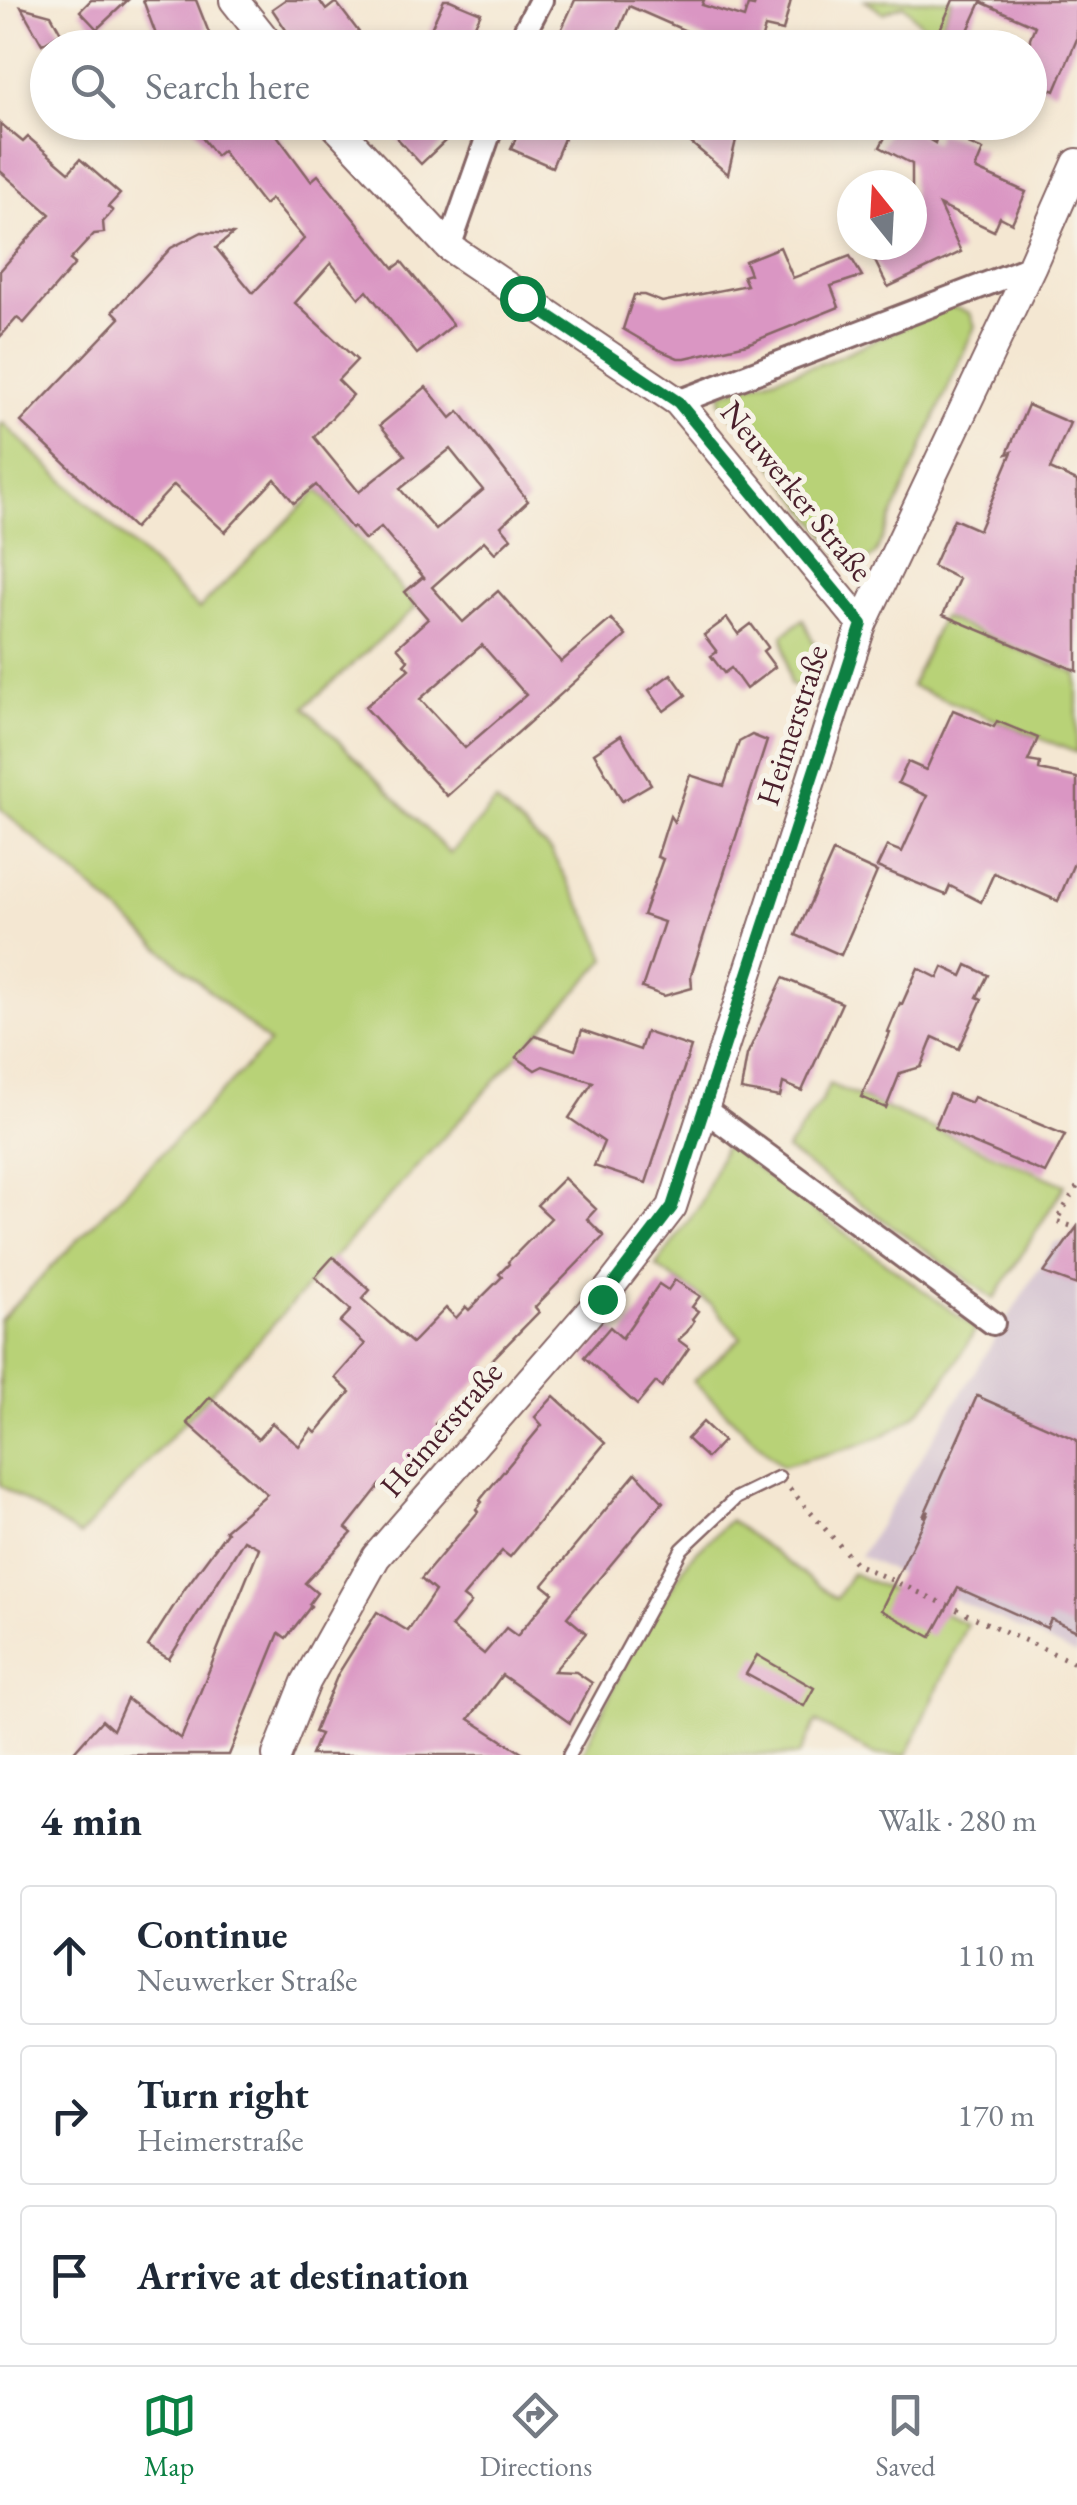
<!DOCTYPE html>
<html lang="en">
<head>
<meta charset="utf-8">
<style>
	:root { --surface:#fff; --page:#f6f6f7; --text:#1f2937; --muted:#747a83; --line:#e0e1e3; --accent:#0b8043 }
	body { margin:0; font-family:"EB Garamond",serif; background:var(--page); color:var(--text) }
	.compass { position:absolute; left:837px; top:170px; width:90px; height:90px; border-radius:50%; background:var(--surface); box-shadow:0 5px 15px #0003; rotate:342deg }
	.stop { position:absolute; width:30px; height:30px; margin:-22px; border:8px solid #0b8043; border-radius:50%; background:#fff }
	.stop.end { background:#0b8043; border-color:#fff; box-shadow:0 2px 10px #0008 }
	.list { margin:0; padding:0; list-style:none }
	h2 { display:flex; justify-content:space-between; align-items:center; height:130px; margin:0; padding:0 40px; font-size:42px }
	h2 small { font-size:32px; font-weight:400; color:var(--muted) }
	.list li { display:grid; grid-template-columns:65px 1fr auto; gap:30px; align-items:center; box-sizing:border-box; height:140px; margin:0 20px 20px; padding:0 20px; border:2px solid var(--line); border-radius:10px }
	.list b { display:block; font-size:38px; white-space:nowrap }
	.list p { margin:0; font-size:32px; white-space:nowrap; color:var(--muted) }
	.list em { font-size:32px; font-style:normal; color:var(--muted) }
	.icon { flex:none; width:55px; height:55px; fill:none; stroke:currentColor; stroke-width:2; stroke-linecap:round; stroke-linejoin:round }
	.map { position:relative; flex:none; width:1077px; height:1755px; overflow:hidden }
	.search { position:absolute; background:var(--surface); box-shadow:0 5px 15px #0003; left:30px; right:30px; top:30px; height:110px; display:flex; align-items:center; gap:25px; box-sizing:border-box; padding:0 35px; border-radius:55px; color:var(--muted); font-size:38px }
	.sheet { height:610px; background:var(--surface) }
	nav { display:flex; justify-content:space-around; align-items:center; box-sizing:border-box; height:140px; border-top:2px solid var(--line); background:var(--surface); font-size:28px; color:var(--muted) }
	nav a { display:grid; justify-items:center; gap:5px }
	nav .on { color:var(--accent) }
	.map>svg:first-child { display:block }
</style>
</head>
<body>
<div class="map">
<svg width="1077" height="1755" viewBox="0 0 1077 1755">
	<rect width="100%" height="100%" fill="#f7f3e8"/>
	<filter id="ink" filterUnits="userSpaceOnUse"><feTurbulence type="fractalNoise" baseFrequency=".01" numOctaves="2"/><feDisplacementMap in="SourceGraphic" scale="20" xChannelSelector="R" yChannelSelector="G"/><feConvolveMatrix kernelMatrix="1 2 1 2 8 2 1 2 1" color-interpolation-filters="sRGB"/></filter>
	<filter id="wash" filterUnits="userSpaceOnUse"><feTurbulence type="fractalNoise" baseFrequency=".0048" numOctaves="4" result="noise"/><feDisplacementMap in="SourceGraphic" scale="40" xChannelSelector="R" yChannelSelector="G"/><feGaussianBlur stdDeviation="2.25" result="paint"/><feColorMatrix in="noise" values="0 0 0 0 0 0 0 0 0 0 0 0 0 0 0 0 0 1.4 0 .05"/><feComposite in="paint" operator="in"/></filter>
	<g filter="url(#wash)">
		<rect width="100%" height="100%" fill="#f4e7d2"/>
		<path fill="#d0bdce" d="M1077 1237V1655L860 1556 1054 1244Z"/>
		<g fill="#b8d277" stroke="#817851" stroke-width="2.5">
			<path d="M865 0H952L935 38 903 5 883 13Z"/>
			<path d="M950 306 970 313 975 326 876 553C867 563 860 566 847 563L760 448 721 402 722 393 826 362Z"/>
			<path d="M3 423 199 609 318 490 416 607 305 707 450 854 496 802 551 852 594 928 606 959 80 1536 0 1485V1320L269 1043 0 808V426Z"/>
			<path d="M942 617 1077 674V753L911 686Z"/>
			<path d="M803 619 819 655 815 694 790 685 783 635Z"/>
			<path d="M829 1084 1065 1185 994 1299 786 1150 822 1100Z"/>
			<path d="M725 1145 976 1329C959 1357 934 1403 906 1422 871 1447 823 1454 782 1466L693 1381 741 1338 711 1304 656 1266 700 1205Z"/>
			<path d="M730 1520 836 1599 852 1573 967 1624 907 1755H875L816 1722 799 1755H582L629 1655 690 1558Z"/>
		</g>
		<g id="blocks">
			<g fill="#da96c3" fill-rule="evenodd">
				<path d="M91 0H128L97 29 80 11Z"/>
				<path d="M143 0H196L215 48H161Z"/>
				<path d="M285 0H319L326 10 336 2 371 48H298L272 9Z"/>
				<path d="M444 0H450L481 13 475 25 488 31 481 48H444L429 33Z"/>
				<path d="M575 0H704L702 5 744 18 748 5 754 6 756 0H791L783 31 765 27 759 48H725L718 45 629 6 611 48H553Z"/>
				<path d="M953 0H1077V39L1055 91 1030 81V38L1035 26 981 2 960 48H932Z"/>
				<path d="M21 7 51 15 61 33 42 44Z"/>
				<path d="M190 122H267L311 181 318 175 394 268 402 262 453 325 417 354 367 291 359 298 331 263 295 303 357 360 338 380 353 395 314 437 359 492 405 455 380 425 426 387 451 418 459 411 528 501 501 526 511 538 495 553 484 541 432 587 463 622 498 591 561 662 611 619 626 636 447 796 365 707 409 669 404 664 408 660 397 647 428 619 405 592 423 577 425 579 381 527 365 540 354 527 352 529 316 485 294 503 275 479 225 532 174 485 134 528 21 422 120 318 113 311 171 248 202 232 233 234 216 248 253 293 304 239 271 199 264 205 222 151 216 156ZM450 449 483 490 436 530 400 489ZM482 645 526 695 465 748 420 699Z"/>
				<path d="M413 122H465L421 164 397 138Z"/>
				<path d="M523 122H571L552 167 511 149Z"/>
				<path d="M666 122H716L736 140 728 174Z"/>
				<path d="M893 122H899L935 143 938 132 968 142V144L983 150 975 169 1026 192 1012 223 1000 217 994 231 939 205 961 252 888 287 871 253 888 245H912V164L880 147Z"/>
				<path d="M0 123 23 142 28 137 69 172 80 159 120 194 108 207 113 211 103 222 104 233 94 234 70 260 75 264 24 323 17 318 0 337V271L50 214 0 171Z"/>
				<path d="M780 247 793 278 850 256 862 276 831 286 839 307 747 344 685 358H678L659 350 623 329 634 295H644L662 302 747 285 743 276 750 274 745 261Z"/>
				<path d="M1028 405 1070 423 1050 469 1077 481V671L943 615 959 579 933 566 954 519 979 530 1012 452 1007 454Z"/>
				<path d="M727 618 738 634 751 624 768 647 763 651 775 667 746 689 731 668 724 673 711 656 717 652 704 635Z"/>
				<path d="M671 674 686 695 664 711 649 690Z"/>
				<path d="M953 710 994 727 997 721 1038 738 1028 761 1040 763 1039 770 1077 778V856L1058 901 994 873 981 902 950 886 946 895 877 867 887 846 902 852 927 796 898 783 908 762 926 770Z"/>
				<path d="M621 735 651 784 622 801 594 753Z"/>
				<path d="M752 735 767 741 691 975 692 988 664 996 642 988 664 922 643 915 663 859 657 857 670 816 674 822 690 775 724 786 739 742Z"/>
				<path d="M833 852 877 872 841 955 796 935Z"/>
				<path d="M967 965 988 975 977 997 982 999 959 1049 933 1037 921 1067 900 1073 886 1108 861 1097 890 1033 888 1032 900 1003 902 1004 918 968 938 978 943 967 962 976Z"/>
				<path d="M783 978 842 1003 802 1091 783 1083 780 1097 741 1090 747 1055Z"/>
				<path d="M582 1030 640 1050 646 1032 691 1047 646 1183 594 1166 604 1142 569 1118 593 1082 543 1066 535 1070 516 1057 535 1036 575 1050Z"/>
				<path d="M949 1094 971 1103 974 1097 1065 1135 1045 1173 935 1127Z"/>
				<path d="M564 1178 596 1209 587 1219 604 1236 535 1307 539 1312 486 1366 489 1369 435 1424 442 1430 389 1490 380 1485 346 1528 352 1533 305 1583 317 1593 309 1604 311 1606 286 1638 279 1633 229 1755H71L102 1720 113 1730 127 1699 181 1739 259 1548 244 1540 169 1659 148 1646 184 1590 227 1532 225 1530 267 1494 187 1423 210 1397 258 1439 272 1423 299 1446 312 1429 316 1433 350 1392 335 1378 365 1344 340 1322 351 1310 315 1277 333 1257 370 1290 362 1299 412 1343 446 1308 456 1318 466 1307 469 1310 502 1277 499 1274 509 1264 508 1262 551 1218 537 1205Z"/>
				<path d="M1077 1227V1285L1044 1273Z"/>
				<path d="M675 1280 700 1296 692 1307 698 1311 692 1319 694 1321 687 1332 678 1340 689 1348 662 1387 656 1382 637 1405 584 1357 610 1327 622 1338 659 1284 668 1290Z"/>
				<path d="M554 1396 605 1443 510 1557 502 1551 463 1597 471 1603 451 1627 484 1654 506 1628 517 1636 553 1593 543 1585 636 1473 663 1502 567 1617 586 1633 554 1671 576 1672 592 1683 570 1723 502 1675 469 1719 525 1755H311L320 1734 314 1732 338 1674 377 1612 408 1631 435 1591 421 1579 478 1512 476 1509 482 1502 480 1500 542 1425 535 1417Z"/>
				<path d="M977 1396 1077 1440V1631L1051 1619 1047 1628 958 1588 931 1637 881 1610 929 1511 923 1517Z"/>
				<path d="M703 1422 723 1441 707 1458 687 1439Z"/>
				<path d="M757 1655 814 1688 804 1706 746 1674Z"/>
			</g>
		</g>
	</g>
	<g filter="url(#ink)">
		<use href="#blocks" fill-opacity="0" stroke="#866565" stroke-width="2.5"/>
		<g fill="none" stroke-linecap="round" stroke-linejoin="round">
			<g stroke="#866565" stroke-width="16">
				<path id="service" d="M569 1755 682 1549 736 1498 779 1477"/>
			</g>
			<g stroke="#866565" stroke-width="28">
				<g id="minor">
					<path d="M519 48 526 29 541 0"/>
					<path d="M449 247 493 122"/>
					<path d="M678 402 1031 267"/>
					<path d="M704 1109 993 1323"/>
				</g>
			</g>
			<g stroke="#866565" stroke-width="32">
				<g id="tertiary">
					<path d="M234 0 272 48"/>
					<path d="M332 122 449 247 678 402 862 624"/>
					<path d="M277 1755 306 1682 376 1557 601 1299 672 1207 862 624 1031 267 1077 163"/>
				</g>
			</g>
			<g stroke="#866565" stroke-width="5" stroke-dasharray="2.5 8" stroke-linecap="butt">
				<path d="M1077 1187 1056 1221 1077 1228"/>
				<path d="M790 1489 856 1564 1077 1664"/>
			</g>
			<use href="#service" stroke="#fff" stroke-width="11"/>
			<use href="#minor" stroke="#fff" stroke-width="22"/>
			<use href="#tertiary" stroke="#fff" stroke-width="28"/>
		</g>
	</g>
	<g fill="none" stroke-linecap="round" stroke-linejoin="round" filter="url(#ink)">
		<path stroke="#0b8043" stroke-width="12" d="M522 298 678 402 862 624 672 1207 602 1299"/>
	</g>
	<g text-anchor="middle" stroke-width="10" stroke-linejoin="round" paint-order="stroke">
		<g font-size="32" fill="#4a1f2b" stroke="#f7f3e8">
			<text transform="translate(797 491) rotate(51)" y="11">Neuwerker Straße</text>
			<text transform="translate(792 725) rotate(-72)" y="11">Heimerstraße</text>
			<text transform="translate(441 1429) rotate(-49)" y="11">Heimerstraße</text>
		</g>
	</g>
</svg>
<svg class="compass" viewBox="-18 -18 36 36"><path d="M0-13l5 13h-10z" fill="#e53935"/><path d="M0 13l5-13h-10z" fill="#747a83"/></svg>
<div class="stop" style="left:522px;top:298px"></div>
<div class="stop end" style="left:602px;top:1299px"></div>
<div class="search"><svg class="icon" aria-label="search" viewBox="0 0 24 24"><circle cx="10" cy="10" r="6"/><path d="M15 15l6 6"/></svg>Search here</div>
</div>
<section class="sheet">
<h2>4 min<small>Walk · 280 m</small></h2>
<ul class="list">
<li><svg class="icon" aria-label="ahead" viewBox="0 0 24 24"><path d="M12 20V5M6 11l6-6 6 6"/></svg><div><b>Continue</b><p>Neuwerker Straße</p></div><em>110 m</em></li>
<li><svg class="icon" aria-label="right" viewBox="0 0 24 24"><path d="M7 20v-9h11M14 6l5 5-5 5"/></svg><div><b>Turn right</b><p>Heimerstraße</p></div><em>170 m</em></li>
<li><svg class="icon" aria-label="arrive" viewBox="0 0 24 24"><path d="M6 21V4h12l-3 4 3 4H6"/></svg><div><b>Arrive at destination</b></div></li>
</ul>
</section>
<nav>
<a class="on"><svg class="icon" aria-label="map" viewBox="0 0 24 24"><path d="M3 6l6-2 6 2 6-2v14l-6 2-6-2-6 2zM9 4v14M15 6v14"/></svg>Map</a>
<a><svg class="icon" aria-label="directions" viewBox="0 0 24 24"><path d="M12 3l9 9-9 9-9-9zM9 14v-3h6M13 9l2 2-2 2"/></svg>Directions</a>
<a><svg class="icon" aria-label="saved" viewBox="0 0 24 24"><path d="M7 4h10v16l-5-4-5 4z"/></svg>Saved</a>
</nav>
</body>
</html>
